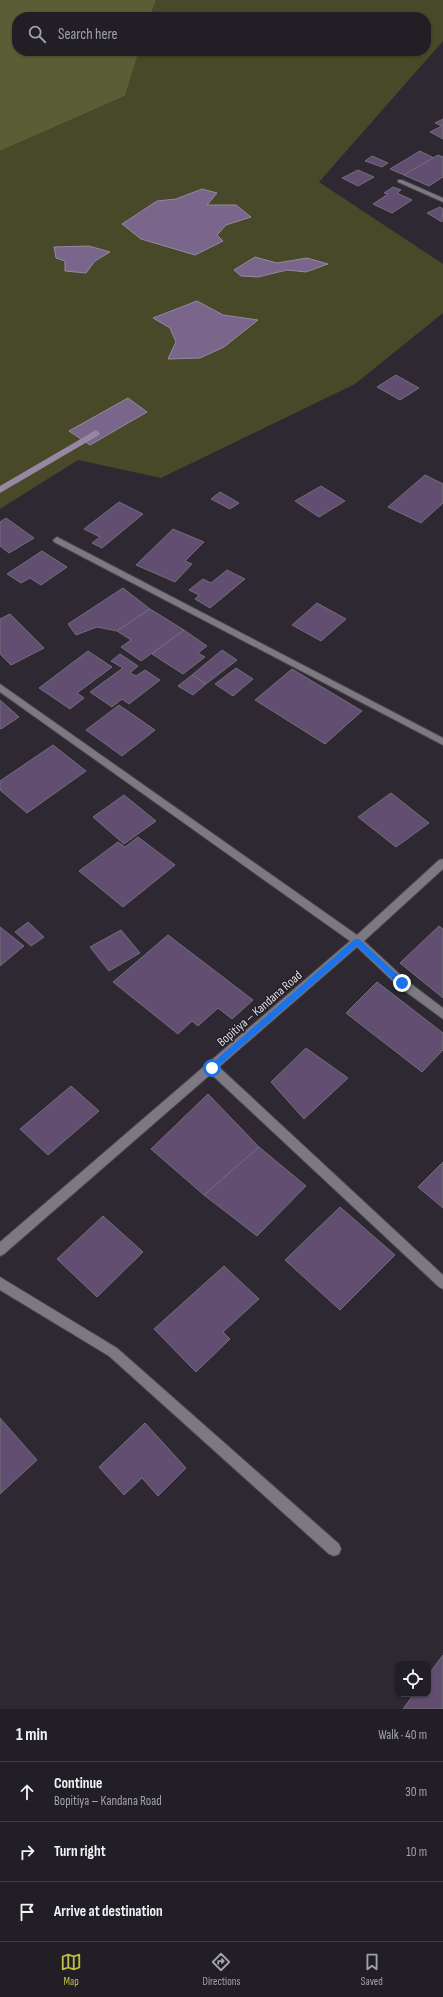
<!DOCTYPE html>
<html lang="en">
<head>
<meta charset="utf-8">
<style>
	:root { --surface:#221e25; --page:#2a272d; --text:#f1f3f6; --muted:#a2a2a7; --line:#3f3c42; --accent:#bcbf44 }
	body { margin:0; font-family:"Sofia Sans Condensed",sans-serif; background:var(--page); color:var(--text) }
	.controls { position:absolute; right:12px; bottom:12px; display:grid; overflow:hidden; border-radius:8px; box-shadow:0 1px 3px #0004 }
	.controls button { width:36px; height:36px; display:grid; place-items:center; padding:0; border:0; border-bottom:1px solid var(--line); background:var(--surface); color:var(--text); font:20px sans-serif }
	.stop { position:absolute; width:12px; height:12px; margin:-9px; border:3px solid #1a73e8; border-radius:50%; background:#fff }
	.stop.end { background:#1a73e8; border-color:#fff; box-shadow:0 1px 4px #0008 }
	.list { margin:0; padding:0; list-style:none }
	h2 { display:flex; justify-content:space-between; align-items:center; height:52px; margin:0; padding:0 16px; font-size:17px }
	h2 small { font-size:13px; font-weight:400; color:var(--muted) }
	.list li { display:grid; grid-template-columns:26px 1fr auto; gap:12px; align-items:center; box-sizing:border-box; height:60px; padding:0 16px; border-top:1px solid var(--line) }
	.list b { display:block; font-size:15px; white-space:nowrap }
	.list p { margin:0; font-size:13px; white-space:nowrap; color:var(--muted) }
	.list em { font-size:13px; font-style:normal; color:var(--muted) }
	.icon { flex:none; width:22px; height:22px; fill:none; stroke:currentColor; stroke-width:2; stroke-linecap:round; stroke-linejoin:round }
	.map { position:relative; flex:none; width:443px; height:1709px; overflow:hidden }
	.search { position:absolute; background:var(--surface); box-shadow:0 1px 3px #0004; left:12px; right:12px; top:12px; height:44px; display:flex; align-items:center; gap:10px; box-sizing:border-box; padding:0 14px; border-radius:16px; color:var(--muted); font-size:15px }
	.sheet { height:232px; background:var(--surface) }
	nav { display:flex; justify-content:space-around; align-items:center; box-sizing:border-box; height:56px; border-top:1px solid var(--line); background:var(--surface); font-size:11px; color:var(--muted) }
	nav a { display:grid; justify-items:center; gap:2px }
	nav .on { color:var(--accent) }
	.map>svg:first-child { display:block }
</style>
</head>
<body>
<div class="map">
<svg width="443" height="1709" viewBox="0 0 443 1709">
	<rect width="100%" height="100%" fill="#2d2831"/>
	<path fill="#484928" d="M156 0H443V41L319 182 443 264V313L355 384 161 478 78 460 0 509V151L125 96 139 51H426V17H150Z"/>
	<path fill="#5b5d34" d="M0 0H156L150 17H17V51H139L125 96 0 151Z"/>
	<g fill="#79668a" stroke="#9688a3">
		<path d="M202 189 217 193 207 205H236L251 217 226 225 217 235 223 241 195 255 141 239 122 224 157 201 176 199Z"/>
		<path d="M89 246 110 252 95 261 86 273 65 271V261L56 258 54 247Z"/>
		<path d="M255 257 277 263 307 258 328 264 306 272 287 270 258 277 241 276 234 270Z"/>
		<path d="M197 301 223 315 258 320 224 347 200 358 168 359 176 342 170 328 153 318Z"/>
		<path d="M128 398 147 412 90 445 69 431Z"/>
	</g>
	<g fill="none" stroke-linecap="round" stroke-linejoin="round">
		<path fill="#9688a3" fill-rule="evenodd" d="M96 430 100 433 99 435 0 493V486Z"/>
	</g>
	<g fill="#614e70" stroke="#746e79">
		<path d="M443 119V139L430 132 442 126 435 123Z"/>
		<path d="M420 151 434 158 404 175 390 169Z"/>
		<path d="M438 155 443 157V177L429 186 404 175Z"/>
		<path d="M372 156 388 163 382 167 365 161Z"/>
		<path d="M358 170 374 177 358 186 342 178Z"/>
		<path d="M393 187 401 190 397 193 412 200 392 213 373 204 388 194 384 193Z"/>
		<path d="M440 207 443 209 442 222 427 213Z"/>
		<path d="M396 375 419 388 400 400 377 387Z"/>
		<path d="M425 475 443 484V503L421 523 388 507Z"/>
		<path d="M321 486 345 501 319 517 295 501Z"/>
		<path d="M220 492 239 503 230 509 211 499Z"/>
		<path d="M119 502 143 514 102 548 92 543 100 537 84 529Z"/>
		<path d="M6 518 34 538 9 553 0 546V522Z"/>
		<path d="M173 529 204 542 185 561 192 564 175 582 136 565Z"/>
		<path d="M42 551 67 567 41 585 30 578 21 583 7 574Z"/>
		<path d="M227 570 245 579 210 608 195 599 199 595 189 590 203 579 211 583Z"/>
		<path d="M123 588 150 609 117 631 97 627 76 635 68 624Z"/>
		<path d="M317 603 346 619 321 641 292 625Z"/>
		<path d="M150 609 184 630 141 661 121 647 131 640 117 631Z"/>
		<path d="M10 614 44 648 11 665 0 654V619Z"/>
		<path d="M184 630 207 646 198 653 205 657 183 674 152 654Z"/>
		<path d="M222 650 237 660 206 684 192 675Z"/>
		<path d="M88 651 112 667 77 693 84 698 70 709 39 688Z"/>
		<path d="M120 654 138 666 130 673 136 676 145 670 160 680 129 704 122 699 112 707 90 692 123 668 111 661Z"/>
		<path d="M236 668 253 679 233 696 215 684Z"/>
		<path d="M292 669 362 711 325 744 255 700Z"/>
		<path d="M192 675 206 684 193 695 178 686Z"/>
		<path d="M0 700 19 717 1 729 0 728Z"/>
		<path d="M119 705 155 730 122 756 86 730Z"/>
		<path d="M53 745 86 771 27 813 0 790V781Z"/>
		<path d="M391 793 429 823 396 847 358 817Z"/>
		<path d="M124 795 156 821 124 844 93 817Z"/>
		<path d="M138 837 175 865 123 907 79 871 118 842 125 847Z"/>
		<path d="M28 922 44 937 31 946 15 932Z"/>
		<path d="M439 926 443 929V998L400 963Z"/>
		<path d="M0 927 24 946 0 966Z"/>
		<path d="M121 930 140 953 109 971 90 947Z"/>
		<path d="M168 935 253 1000 232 1019 218 1008 198 1026 192 1021 178 1034 113 982Z"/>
		<path d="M377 982 443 1033V1050L422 1072 346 1013Z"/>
		<path d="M306 1048 348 1078 304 1119 271 1082Z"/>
		<path d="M71 1086 99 1111 48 1155 20 1129Z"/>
		<path d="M208 1094 259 1147 204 1195 151 1149Z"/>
		<path d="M259 1147 306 1186 257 1236 204 1195Z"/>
		<path d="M443 1162V1208L418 1187Z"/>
		<path d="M340 1207 395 1255 340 1310 285 1260Z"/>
		<path d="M103 1216 143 1252 97 1297 57 1259Z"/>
		<path d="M224 1266 259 1299 223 1332 230 1339 196 1372 154 1329Z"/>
		<path d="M0 1418 37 1460 0 1494Z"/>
		<path d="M145 1423 186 1468 158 1496 142 1478 124 1495 99 1467Z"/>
		<path d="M443 1655V1709H403L414 1694H428V1675Z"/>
	</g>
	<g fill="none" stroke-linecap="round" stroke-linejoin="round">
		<g stroke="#48454c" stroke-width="2">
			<g id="minor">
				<path d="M398 180H402L443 198V202L398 182Z"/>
				<path d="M57 537 443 738V745L54 542 53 540Z"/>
				<path d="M0 684 357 935 439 860 443 859V869L364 941 406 980 443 1008V1019L398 986 357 947 219 1067 443 1275V1289L439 1287 211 1074 4 1254 0 1256V1242L350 941 0 692Z"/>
				<path d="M0 1277 117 1348 339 1544 341 1549 339 1554 334 1556 329 1554 109 1356 0 1290Z"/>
			</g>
		</g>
		<use href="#minor" fill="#7e7883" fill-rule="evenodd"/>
	</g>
	<path fill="#1a73e8" d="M355 939H359L404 981V985H399L357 946 214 1070H209V1066Z"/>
	<g text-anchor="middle" stroke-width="3" stroke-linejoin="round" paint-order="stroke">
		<g font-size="13" fill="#dbd8de" stroke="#231e27">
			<text transform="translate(259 1008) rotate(-41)" y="5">Bopitiya – Kandana Road</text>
		</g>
	</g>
</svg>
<div class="controls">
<button><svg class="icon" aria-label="locate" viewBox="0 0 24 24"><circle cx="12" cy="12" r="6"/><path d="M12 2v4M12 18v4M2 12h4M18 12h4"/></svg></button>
</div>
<div class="stop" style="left:212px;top:1068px"></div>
<div class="stop end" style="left:402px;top:983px"></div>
<div class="search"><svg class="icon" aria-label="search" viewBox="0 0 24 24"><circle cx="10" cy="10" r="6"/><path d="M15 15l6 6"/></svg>Search here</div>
</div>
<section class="sheet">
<h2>1 min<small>Walk · 40 m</small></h2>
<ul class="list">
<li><svg class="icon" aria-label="ahead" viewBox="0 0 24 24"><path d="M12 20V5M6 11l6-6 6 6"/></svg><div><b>Continue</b><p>Bopitiya – Kandana Road</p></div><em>30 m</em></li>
<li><svg class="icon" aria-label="right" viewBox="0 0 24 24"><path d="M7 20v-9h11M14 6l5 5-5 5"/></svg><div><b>Turn right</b></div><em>10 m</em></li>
<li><svg class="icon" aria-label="arrive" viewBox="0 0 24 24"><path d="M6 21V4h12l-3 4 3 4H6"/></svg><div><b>Arrive at destination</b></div></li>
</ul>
</section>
<nav>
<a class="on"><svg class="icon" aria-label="map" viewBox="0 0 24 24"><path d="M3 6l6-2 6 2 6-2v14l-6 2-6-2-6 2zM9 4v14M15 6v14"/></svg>Map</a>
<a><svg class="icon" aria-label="directions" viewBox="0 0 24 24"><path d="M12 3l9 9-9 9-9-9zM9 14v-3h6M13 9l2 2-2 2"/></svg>Directions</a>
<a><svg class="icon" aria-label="saved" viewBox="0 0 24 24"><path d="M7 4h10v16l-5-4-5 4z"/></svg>Saved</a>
</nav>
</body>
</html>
